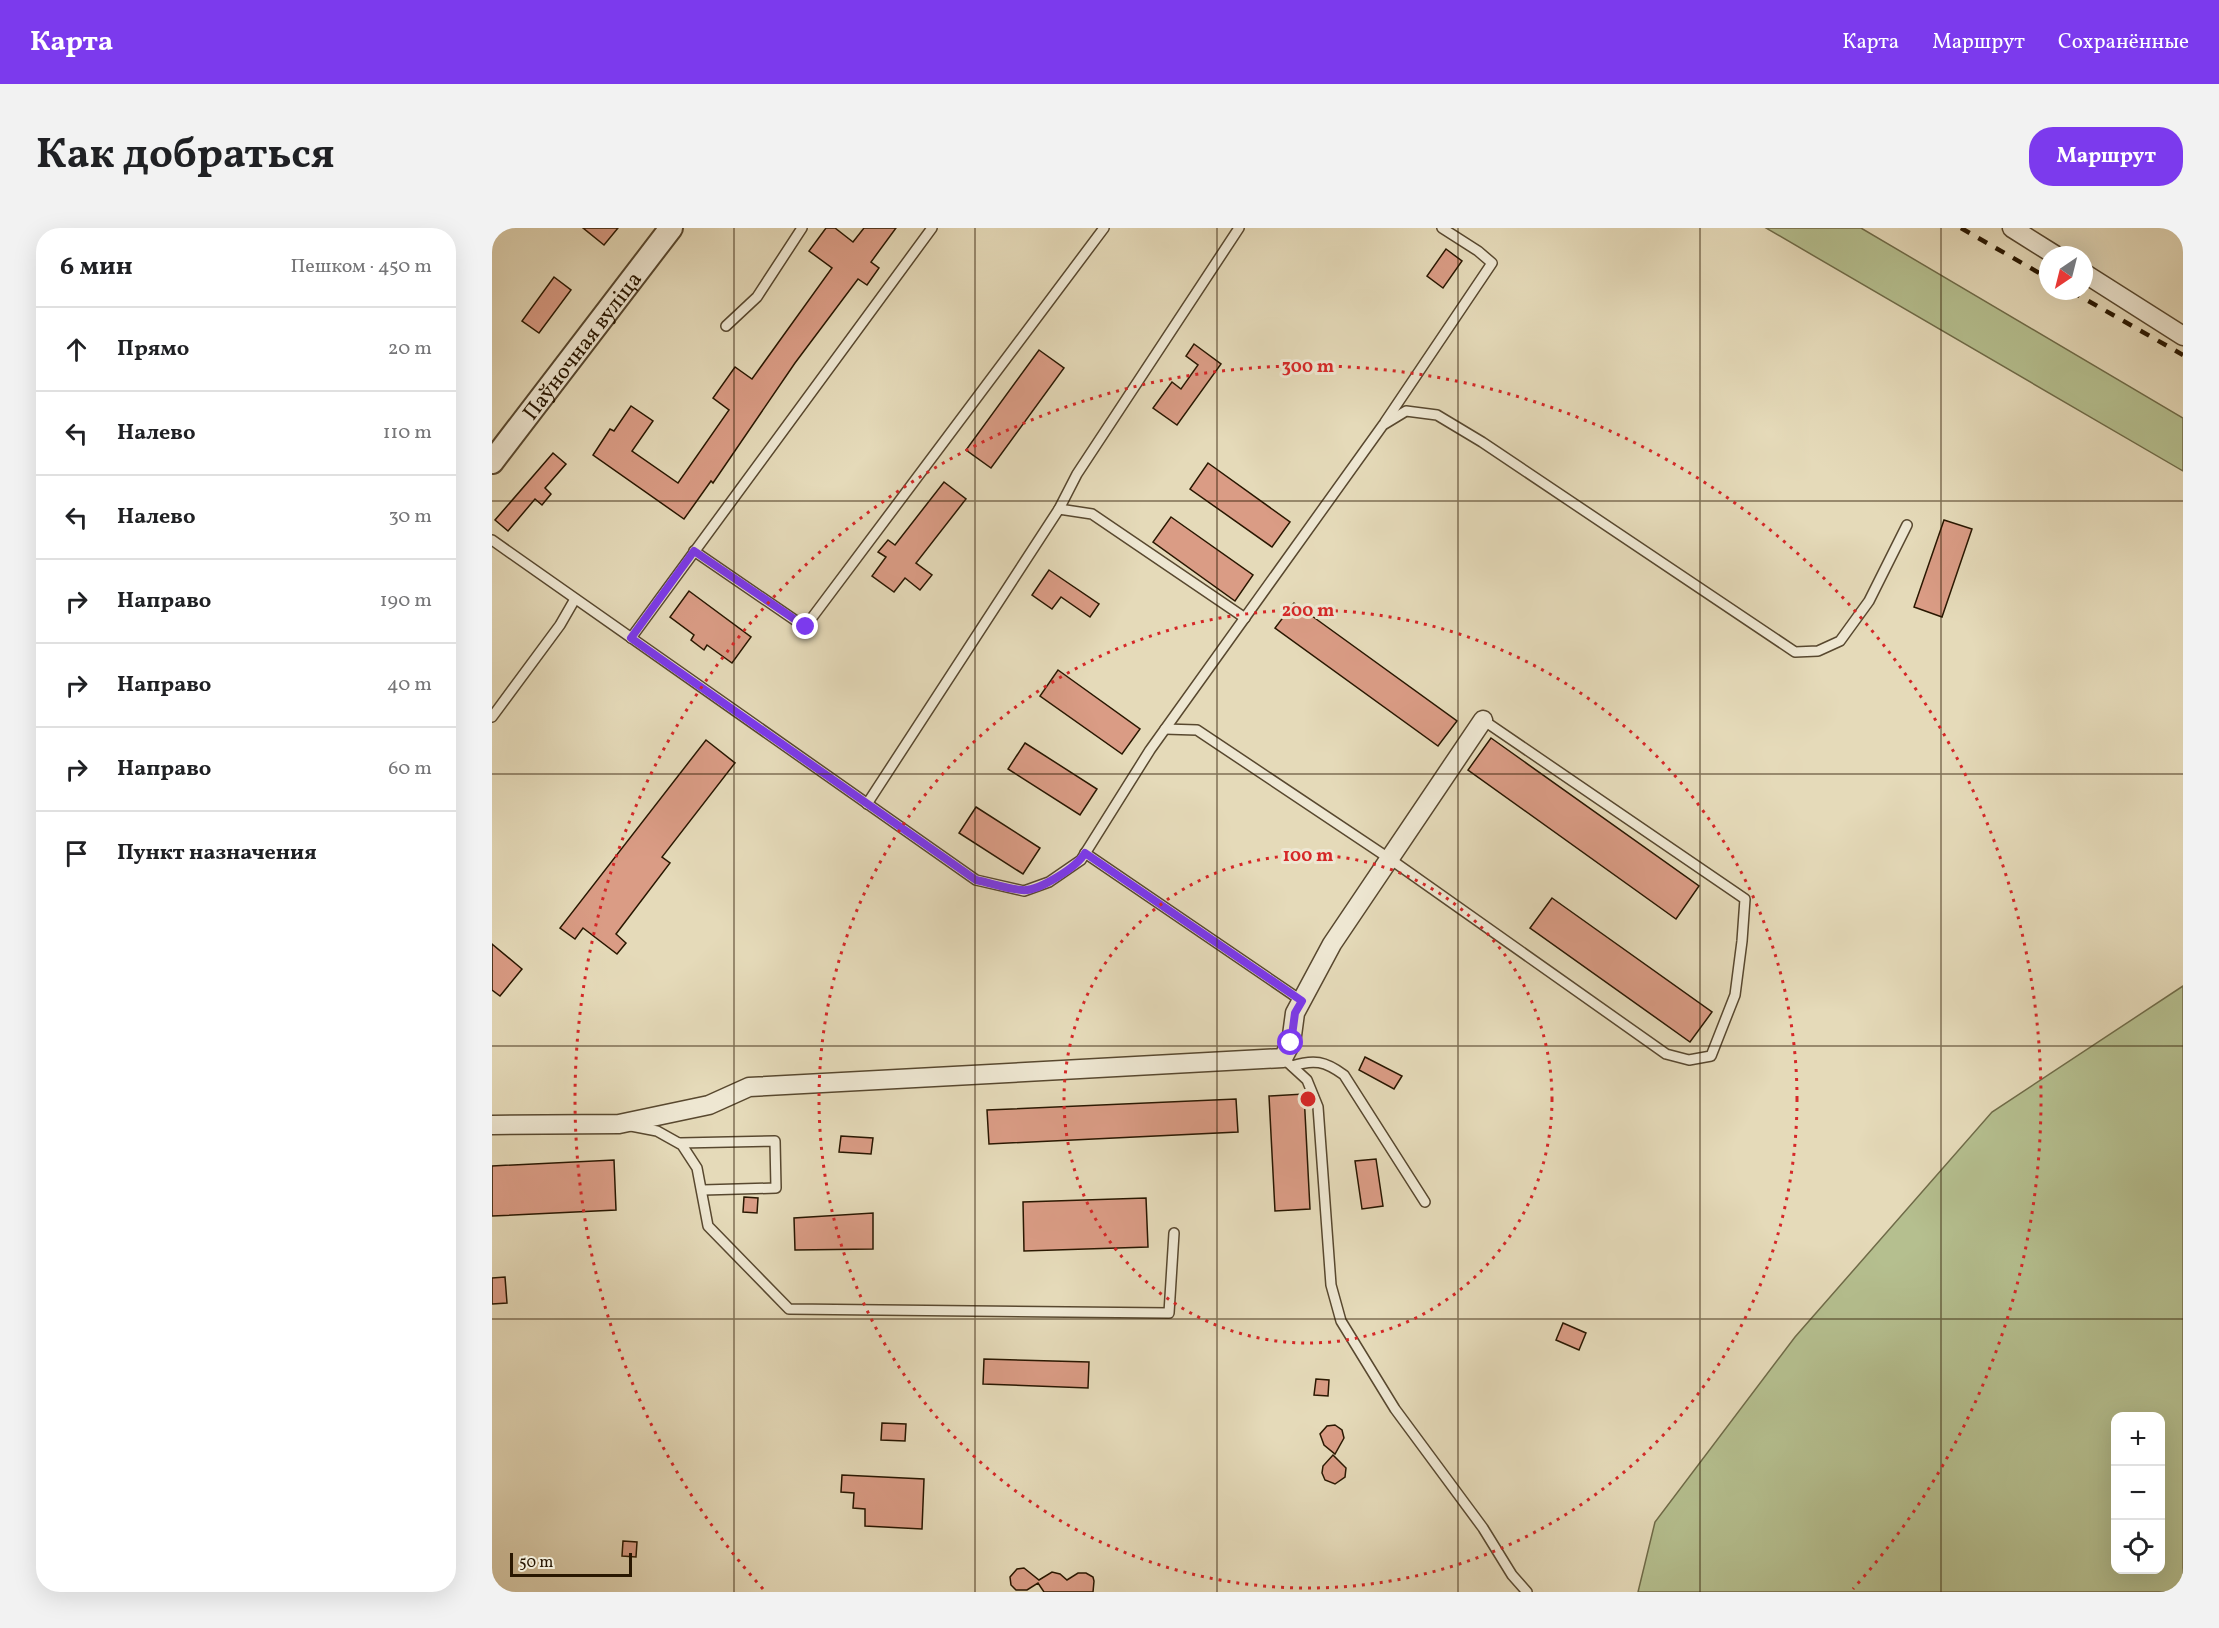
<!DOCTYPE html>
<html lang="ru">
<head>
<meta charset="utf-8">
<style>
	:root { --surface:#fff; --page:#f2f2f2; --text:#202124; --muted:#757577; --line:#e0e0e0; --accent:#7c3aed }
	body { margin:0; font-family:Vollkorn,serif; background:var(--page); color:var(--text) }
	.controls { position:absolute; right:18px; bottom:18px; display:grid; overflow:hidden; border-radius:12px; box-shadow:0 6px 24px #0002 }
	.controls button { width:54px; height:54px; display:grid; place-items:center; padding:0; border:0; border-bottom:2px solid var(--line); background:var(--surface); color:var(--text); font:30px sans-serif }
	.compass { position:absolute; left:1547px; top:18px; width:54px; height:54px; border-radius:50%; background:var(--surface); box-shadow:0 6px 24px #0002; rotate:215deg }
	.scale { position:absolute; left:18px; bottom:15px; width:122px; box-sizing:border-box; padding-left:6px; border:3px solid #291701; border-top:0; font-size:16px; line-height:21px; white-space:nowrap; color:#291701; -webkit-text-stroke:4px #eee7d2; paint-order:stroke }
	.stop { position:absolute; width:18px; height:18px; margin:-14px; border:4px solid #7c3aed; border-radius:50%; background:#fff }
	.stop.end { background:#7c3aed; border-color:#fff; box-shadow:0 2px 6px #0008 }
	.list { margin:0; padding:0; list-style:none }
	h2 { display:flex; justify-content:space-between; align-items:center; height:78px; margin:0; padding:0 24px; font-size:26px }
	h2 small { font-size:20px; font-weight:400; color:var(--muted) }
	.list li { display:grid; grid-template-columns:39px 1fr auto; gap:18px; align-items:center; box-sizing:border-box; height:84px; padding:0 24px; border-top:2px solid var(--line) }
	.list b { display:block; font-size:22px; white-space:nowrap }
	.list em { font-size:20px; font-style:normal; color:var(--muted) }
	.icon { flex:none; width:33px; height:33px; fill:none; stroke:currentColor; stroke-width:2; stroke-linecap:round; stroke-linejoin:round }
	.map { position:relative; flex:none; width:1691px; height:1364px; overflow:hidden; border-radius:24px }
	header { display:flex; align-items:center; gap:36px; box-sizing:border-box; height:84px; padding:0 30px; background:var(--accent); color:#fff }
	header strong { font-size:28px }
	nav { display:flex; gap:33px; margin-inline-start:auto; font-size:21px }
	.intro { display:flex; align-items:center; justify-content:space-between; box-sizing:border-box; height:144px; padding:0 36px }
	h1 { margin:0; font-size:42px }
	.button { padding:15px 27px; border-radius:24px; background:var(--accent); color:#fff; font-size:21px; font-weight:700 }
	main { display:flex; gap:36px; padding:0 36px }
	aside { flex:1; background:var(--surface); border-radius:24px; box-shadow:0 6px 24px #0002 }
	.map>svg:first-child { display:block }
</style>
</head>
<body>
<header>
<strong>Карта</strong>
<nav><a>Карта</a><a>Маршрут</a><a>Сохранённые</a></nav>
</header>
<div class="intro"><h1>Как добраться</h1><a class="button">Маршрут</a></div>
<main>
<aside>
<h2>6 мин<small>Пешком · 450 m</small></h2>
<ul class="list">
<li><svg class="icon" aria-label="ahead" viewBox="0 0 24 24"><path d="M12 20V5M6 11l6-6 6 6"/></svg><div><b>Прямо</b></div><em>20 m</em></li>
<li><svg class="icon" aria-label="left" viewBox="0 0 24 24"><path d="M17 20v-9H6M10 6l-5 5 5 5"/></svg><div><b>Налево</b></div><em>110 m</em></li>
<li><svg class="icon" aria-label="left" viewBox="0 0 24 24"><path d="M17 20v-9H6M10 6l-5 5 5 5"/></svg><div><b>Налево</b></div><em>30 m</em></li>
<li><svg class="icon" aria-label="right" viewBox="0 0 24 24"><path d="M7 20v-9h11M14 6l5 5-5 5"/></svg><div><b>Направо</b></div><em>190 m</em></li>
<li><svg class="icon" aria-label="right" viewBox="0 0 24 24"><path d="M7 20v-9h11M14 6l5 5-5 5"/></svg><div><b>Направо</b></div><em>40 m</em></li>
<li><svg class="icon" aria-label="right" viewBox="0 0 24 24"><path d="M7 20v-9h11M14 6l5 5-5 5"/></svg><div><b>Направо</b></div><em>60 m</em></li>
<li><svg class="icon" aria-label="arrive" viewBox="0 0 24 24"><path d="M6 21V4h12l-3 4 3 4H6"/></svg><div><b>Пункт назначения</b></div></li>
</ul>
</aside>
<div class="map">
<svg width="1691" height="1364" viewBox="0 0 1691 1364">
	<rect width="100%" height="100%" fill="#e5dab9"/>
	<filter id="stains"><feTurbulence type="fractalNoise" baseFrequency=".00333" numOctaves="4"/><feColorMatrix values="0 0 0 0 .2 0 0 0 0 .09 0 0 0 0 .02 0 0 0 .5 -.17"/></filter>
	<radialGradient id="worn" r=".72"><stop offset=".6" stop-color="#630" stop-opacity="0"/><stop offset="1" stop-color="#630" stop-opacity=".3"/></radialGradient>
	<g fill="#b5bf8f" stroke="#6f6b48" stroke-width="1.5" fill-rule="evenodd">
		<path d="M1274 0H1369L1691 190V243Z"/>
		<path d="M1691 758V1364H1146L1163 1294 1303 1109 1500 884ZM1624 1188H1668V1342H1624Z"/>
	</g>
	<g fill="#da9c85" stroke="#291701" stroke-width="1.5">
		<path d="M91 0H126L112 17Z"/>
		<path d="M334 0H343L361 14 372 0H404L379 34 387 40 375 57 366 51 303 135 221 255 219 253 192 291 101 227 118 201 122 203 139 178 161 193 140 223 186 255 237 182 221 170 243 139 260 151 340 40 317 23Z"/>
		<path d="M954 21 970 33 951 60 935 48Z"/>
		<path d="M62 49 79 62 47 105 30 93Z"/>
		<path d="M702 116 729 136 685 197 661 180 680 154 689 161 706 137 694 128Z"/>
		<path d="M547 122 572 140 499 240 474 222Z"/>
		<path d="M61 225 74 236 53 260 59 266 50 277 43 271 16 303 3 292Z"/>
		<path d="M716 235 798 294 780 319 698 261Z"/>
		<path d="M452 254 474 271 424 335 440 347 428 362 413 350 402 364 380 348 394 329 386 324 396 312 403 317Z"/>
		<path d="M679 289 761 347 743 373 661 314Z"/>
		<path d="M1452 292 1480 301 1450 389 1422 379Z"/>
		<path d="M557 342 607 376 598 389 569 369 560 381 540 367Z"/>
		<path d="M197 363 259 409 240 435 215 417 212 422 199 412 202 407 178 389Z"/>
		<path d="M802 375 965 493 946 518 783 400Z"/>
		<path d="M566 442 648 501 630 526 548 468Z"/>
		<path d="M999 510 1207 658 1184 691 976 542Z"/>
		<path d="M214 512 243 535 170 629 178 635 124 706 134 715 125 726 91 700 83 711 68 700Z"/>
		<path d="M533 515 605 561 588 587 516 541Z"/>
		<path d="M484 579 548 620 531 646 467 605Z"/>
		<path d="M1060 670 1220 784 1198 814 1038 700Z"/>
		<path d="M0 716 30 741 8 768 0 762Z"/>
		<path d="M873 829 910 848 902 861 867 842Z"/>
		<path d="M812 866 818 981 783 983 777 868Z"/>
		<path d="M744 871 746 904 497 916 495 882Z"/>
		<path d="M349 908 381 910 379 926 347 924Z"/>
		<path d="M884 931 891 978 870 981 863 933Z"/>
		<path d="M122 932 124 982 0 988V938Z"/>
		<path d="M252 969 266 970 265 985 251 984Z"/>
		<path d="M654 970 656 1019 532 1023 531 974Z"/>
		<path d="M381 985V1021L303 1022 302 990Z"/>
		<path d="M13 1049 15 1075 0 1076V1050Z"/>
		<path d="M1071 1095 1094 1105 1087 1122 1064 1112Z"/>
		<path d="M492 1131 597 1134 596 1160 491 1156Z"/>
		<path d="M824 1151 837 1152 836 1168 822 1167Z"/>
		<path d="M390 1195 414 1196 413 1213 389 1212Z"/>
		<path d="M843 1197 850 1202 852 1210 843 1226 832 1217 828 1206 835 1198Z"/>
		<path d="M841 1227 854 1240 853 1249 843 1256 833 1252 830 1245 831 1238Z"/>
		<path d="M350 1247 432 1251 430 1301 373 1298V1281L361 1280 362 1265 349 1264Z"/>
		<path d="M131 1313 145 1314 144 1329 130 1328Z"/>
		<path d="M532 1340 547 1352 560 1344 568 1346 575 1352 586 1345H594L601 1349 602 1353 601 1364H552L546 1355 535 1362H524L519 1357 518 1349 525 1341Z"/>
	</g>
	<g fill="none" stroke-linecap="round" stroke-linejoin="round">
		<g stroke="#58482f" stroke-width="12">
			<g id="service">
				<path d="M234 98 265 69 310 0"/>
				<path d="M893 194 1000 35 986 23 950 0"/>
				<path d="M567 281 585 246 747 0"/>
				<path d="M0 312 484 652 532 663 557 654 589 632 658 522 891 197 914 183 945 187 990 214 1303 424 1326 423 1348 413 1377 373 1415 297"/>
				<path d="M202 323 313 399 612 0"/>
				<path d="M139 410 440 0"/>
				<path d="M0 489 68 397 83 371"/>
				<path d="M673 501 705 502 898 631 1174 826 1197 832 1219 828 1243 767 1250 713 1253 671 991 492"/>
				<path d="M375 576 567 281 600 286 753 390"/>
				<path d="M593 625 810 773"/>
				<path d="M791 830 815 852 826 879 839 1057 849 1093 903 1181 991 1300 1020 1347 1035 1364"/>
				<path d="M800 838C822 831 833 833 852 847L933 974"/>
				<path d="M139 898 165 903 190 917 205 940 216 998 297 1081 677 1085 682 1005"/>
				<path d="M188 915 283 913 284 960 211 962"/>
			</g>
		</g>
		<g stroke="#58482f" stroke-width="21">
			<g id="minor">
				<path d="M1520 0 1563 27"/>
				<path d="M1592 45 1691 108"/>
				<path d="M0 897 127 896 217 877 257 859 791 830 799 815 803 785 840 716 991 492"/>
			</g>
		</g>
		<g stroke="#58482f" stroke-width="26">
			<g id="tertiary">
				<path id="s1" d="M0 234 179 0"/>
			</g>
		</g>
		<use href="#service" stroke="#eee7d2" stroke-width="9"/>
		<use href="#minor" stroke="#eee7d2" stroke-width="18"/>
		<use href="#tertiary" stroke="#eee7d2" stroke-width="22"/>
		<g stroke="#291701" stroke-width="4.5" stroke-dasharray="10 10" stroke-linecap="butt">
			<path d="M1469 0 1556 50"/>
			<path d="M1579 63 1691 127"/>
		</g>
	</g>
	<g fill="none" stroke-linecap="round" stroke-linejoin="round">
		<path stroke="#7c3aed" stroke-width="8" d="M314 399 202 323 139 410 484 652C499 655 515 661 530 662 546 664 585 639 593 625L810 773 803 785 799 815"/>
	</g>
	<path fill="none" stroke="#291701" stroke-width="1.5" stroke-opacity="0.55" d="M242 0V1364M483 0V1364M725 0V1364M966 0V1364M1208 0V1364M1449 0V1364M0 273H1691M0 546H1691M0 818H1691M0 1091H1691"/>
	<g fill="none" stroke="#d62828" stroke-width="3" stroke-dasharray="3 6">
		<circle cx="816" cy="871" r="244"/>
		<circle cx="816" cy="871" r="489"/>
		<path d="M271 1361A733 733 0 1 1 1361 1361"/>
	</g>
	<g text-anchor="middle" stroke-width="6" stroke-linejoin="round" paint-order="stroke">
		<g font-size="22" fill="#291701" stroke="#eee7d2">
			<text dy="8" stroke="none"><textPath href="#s1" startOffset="147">Паўночная вуліца</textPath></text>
		</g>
	</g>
	<circle cx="816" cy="871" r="9" fill="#d62828" stroke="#eee7d2" stroke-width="3"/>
	<g font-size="18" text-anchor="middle" font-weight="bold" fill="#d62828" stroke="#eee7d2" stroke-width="6" stroke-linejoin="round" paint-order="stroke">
		<text x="816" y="144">300 m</text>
		<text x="816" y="388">200 m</text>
		<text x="816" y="633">100 m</text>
	</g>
	<rect width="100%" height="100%" filter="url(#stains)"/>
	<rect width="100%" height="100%" fill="url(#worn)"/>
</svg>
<div class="controls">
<button>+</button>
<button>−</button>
<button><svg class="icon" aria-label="locate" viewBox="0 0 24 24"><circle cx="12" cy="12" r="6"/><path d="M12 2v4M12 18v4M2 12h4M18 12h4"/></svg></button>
</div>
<svg class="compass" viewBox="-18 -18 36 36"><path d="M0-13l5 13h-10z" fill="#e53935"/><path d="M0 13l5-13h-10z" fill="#757577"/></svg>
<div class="scale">50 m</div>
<div class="stop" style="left:799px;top:815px"></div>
<div class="stop end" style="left:314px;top:399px"></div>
</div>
</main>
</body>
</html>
